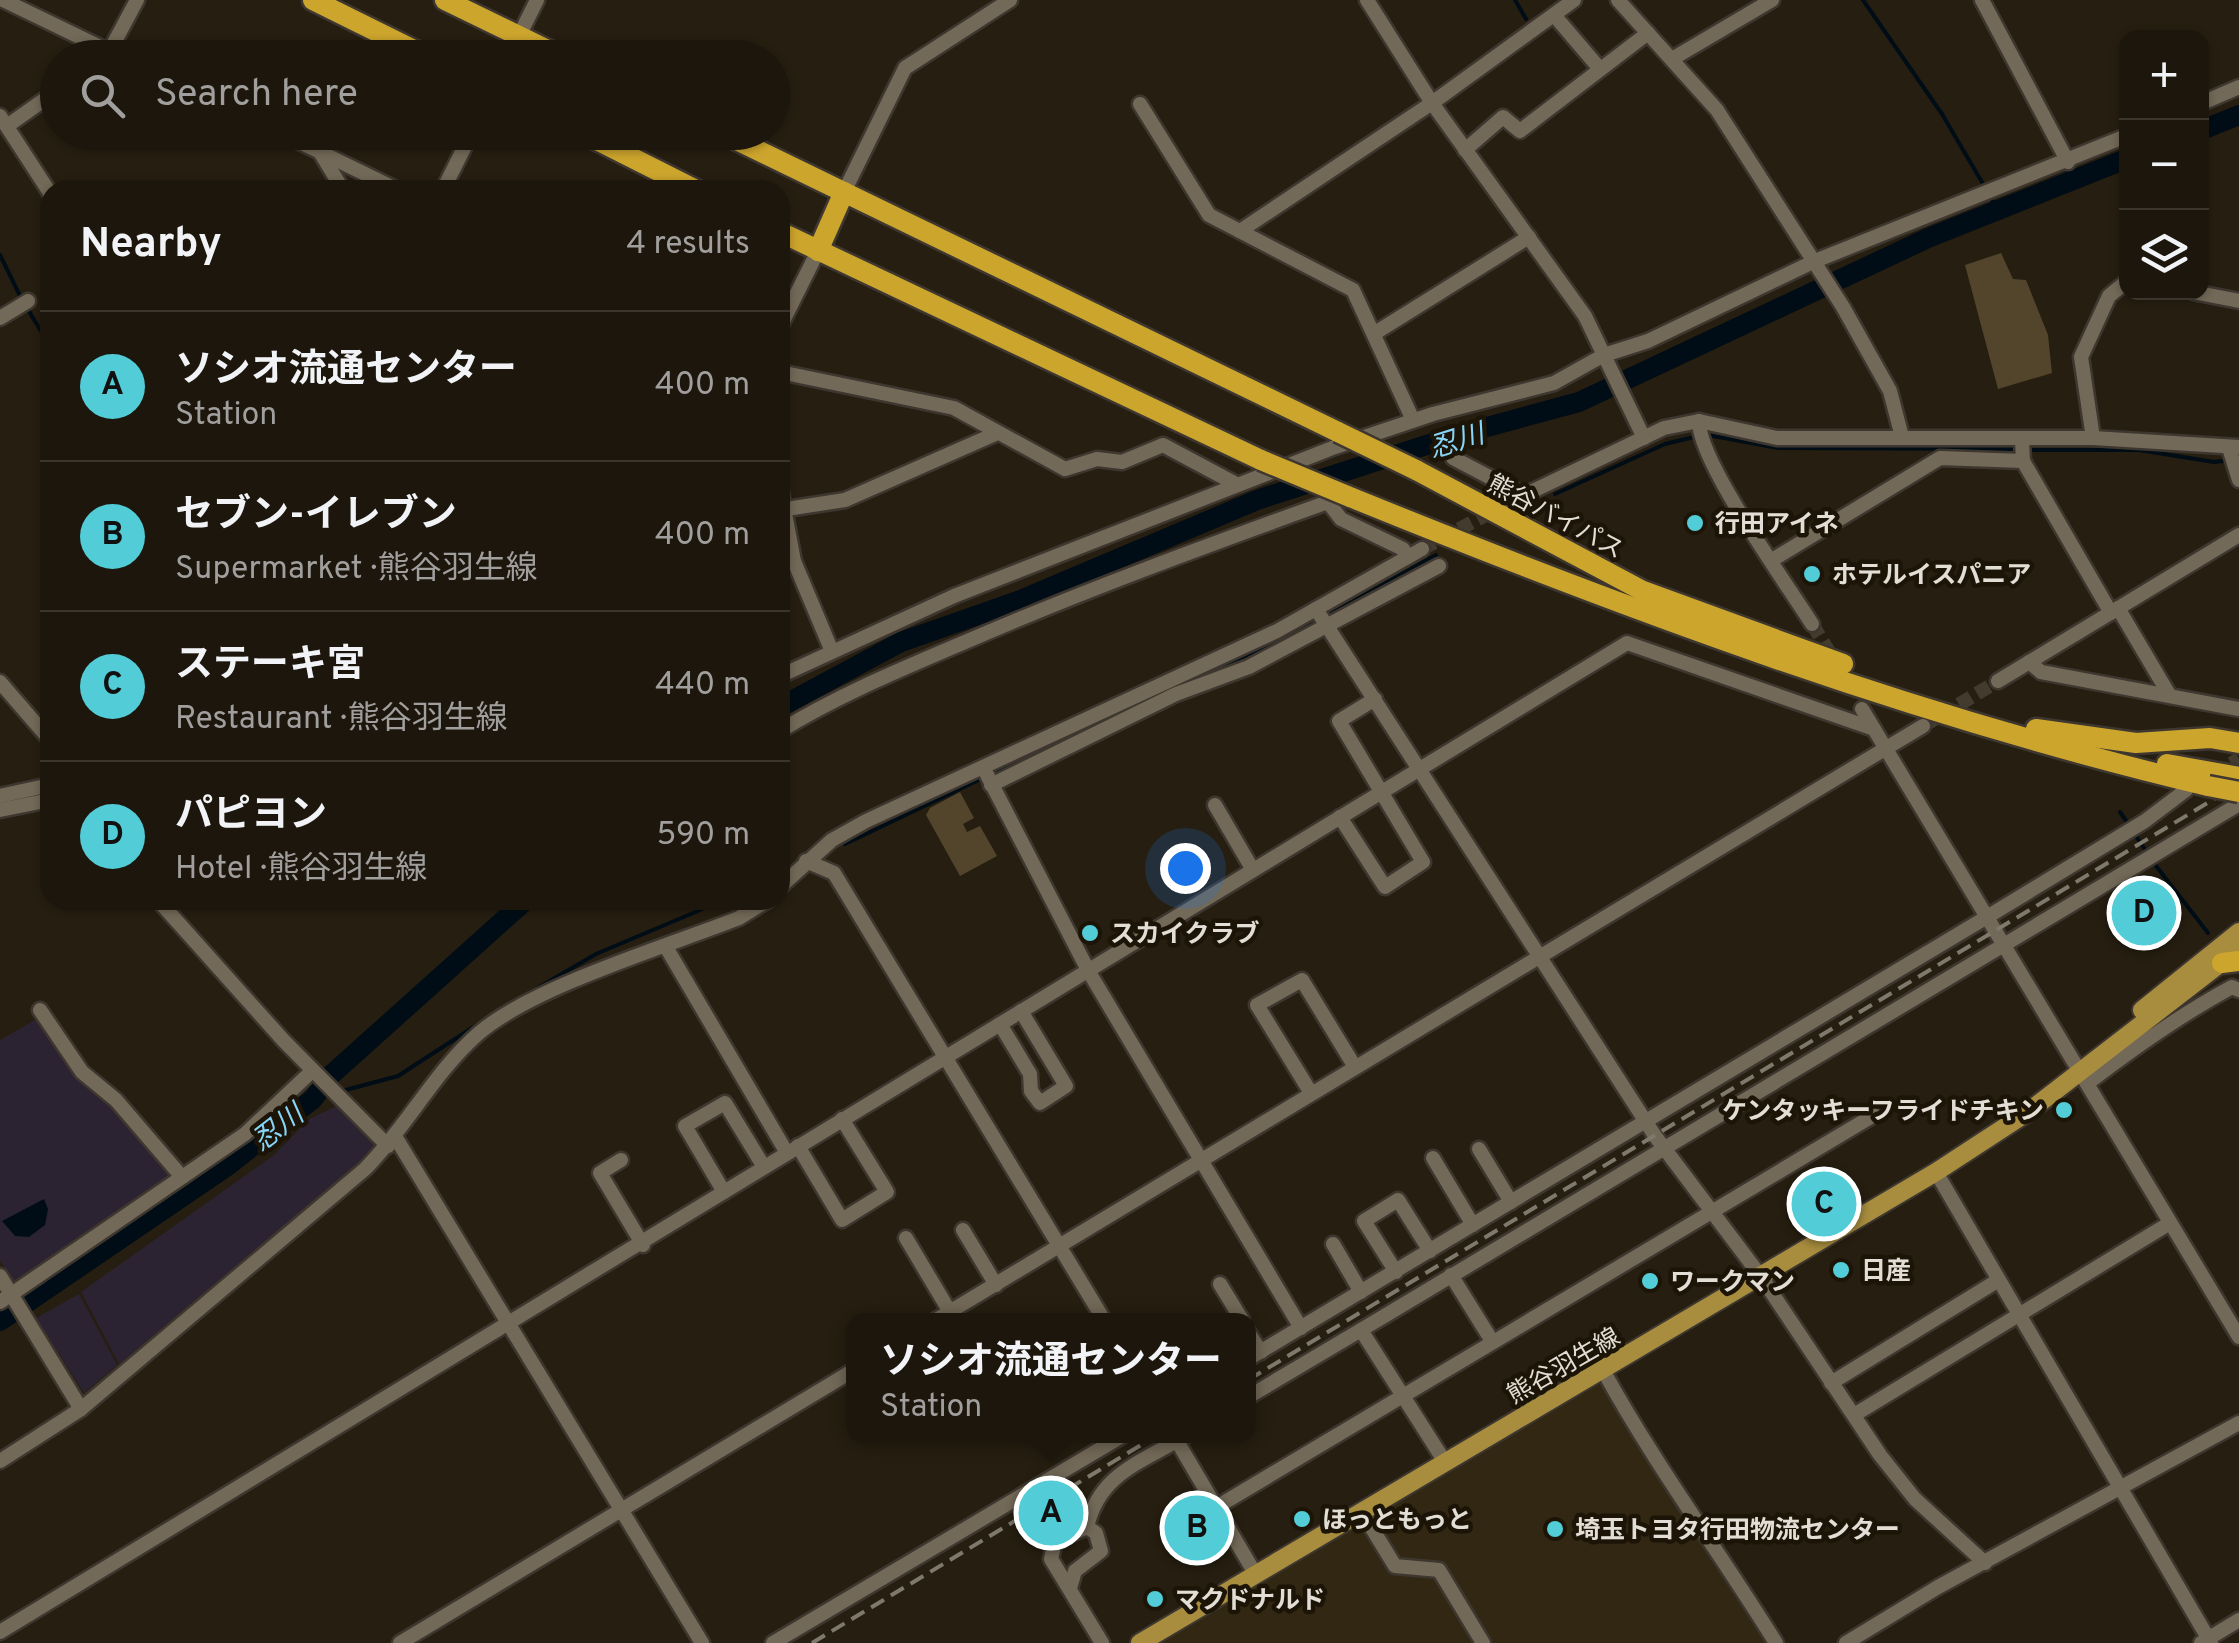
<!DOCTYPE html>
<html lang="en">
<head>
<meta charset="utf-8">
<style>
	:root { --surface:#1c160c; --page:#29231a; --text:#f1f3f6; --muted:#a09f9d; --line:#3a352d; --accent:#52ccd6 }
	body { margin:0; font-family:Overpass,"Noto Sans JP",sans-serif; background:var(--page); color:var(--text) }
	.controls { position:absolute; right:30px; top:30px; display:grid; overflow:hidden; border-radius:20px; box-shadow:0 2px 8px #0004 }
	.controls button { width:90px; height:90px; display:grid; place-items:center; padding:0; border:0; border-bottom:2px solid var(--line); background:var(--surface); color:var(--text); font:50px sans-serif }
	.you { position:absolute; left:1185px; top:868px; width:35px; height:35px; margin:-25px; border:8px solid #fff; border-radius:50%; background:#1a73e8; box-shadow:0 0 0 15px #1a73e833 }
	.badge { display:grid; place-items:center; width:65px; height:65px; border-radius:50%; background:var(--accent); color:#111; font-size:32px; font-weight:700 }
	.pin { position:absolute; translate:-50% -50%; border:5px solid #fff; box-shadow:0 2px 10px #0006 }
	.popup { position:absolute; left:846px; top:1313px; width:410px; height:130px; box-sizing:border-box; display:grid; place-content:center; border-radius:20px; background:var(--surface); filter:drop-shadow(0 2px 8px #0005); font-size:32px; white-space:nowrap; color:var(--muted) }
	.popup b { font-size:38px; color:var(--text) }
	.popup::after { content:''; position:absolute; left:50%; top:100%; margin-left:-20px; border:20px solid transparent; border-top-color:var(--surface) }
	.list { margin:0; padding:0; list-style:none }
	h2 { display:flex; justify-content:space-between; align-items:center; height:130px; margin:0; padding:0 40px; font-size:42px }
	h2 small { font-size:32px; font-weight:400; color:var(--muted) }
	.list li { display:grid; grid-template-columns:65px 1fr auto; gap:30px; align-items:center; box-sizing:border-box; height:150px; padding:0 40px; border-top:2px solid var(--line) }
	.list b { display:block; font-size:38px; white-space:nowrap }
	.list p { margin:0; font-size:32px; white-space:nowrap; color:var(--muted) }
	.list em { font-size:32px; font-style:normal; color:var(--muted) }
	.icon { flex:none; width:55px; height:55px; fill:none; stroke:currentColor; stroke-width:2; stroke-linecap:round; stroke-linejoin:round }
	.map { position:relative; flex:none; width:2239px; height:1643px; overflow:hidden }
	.search { position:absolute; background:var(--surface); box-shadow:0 2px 8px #0004; left:40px; top:40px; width:750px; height:110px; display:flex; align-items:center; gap:25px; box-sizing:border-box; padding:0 35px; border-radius:55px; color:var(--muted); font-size:38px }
	.panel { position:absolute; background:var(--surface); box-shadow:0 2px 8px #0004; left:40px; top:180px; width:750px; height:730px; border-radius:30px }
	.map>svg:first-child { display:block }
</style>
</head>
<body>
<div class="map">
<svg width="2239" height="1643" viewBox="0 0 2239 1643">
	<rect width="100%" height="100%" fill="#261e10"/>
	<path fill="#322712" d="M1604 1381 1641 1449 1772 1643H1159Z"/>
	<g fill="#2b2332">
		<path d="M40 1017 73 1066 103 1098 114 1103 175 1176 16 1284 0 1261V1040Z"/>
		<path d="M339 1105 376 1148 119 1364 81 1292 274 1155 309 1119Z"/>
		<path d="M79 1294 117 1365 84 1393 36 1318Z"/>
	</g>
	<g fill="#52452c">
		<path d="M2001 253 2013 279 2026 280 2048 335 2052 373 1998 389 1965 265Z"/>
		<path d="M960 792 974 818 963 824 967 832 980 826 997 856 960 876 926 815 930 808Z"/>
	</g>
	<path fill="#000d16" d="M44 1199 48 1209 45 1225 29 1237 15 1236 2 1221Z"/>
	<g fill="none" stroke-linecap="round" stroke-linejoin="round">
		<g stroke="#000d16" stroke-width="4">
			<path d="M1515 0 1526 19"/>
			<path d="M1863 0 1942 114 1986 189"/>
			<path d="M1990 197 1998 210"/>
			<path d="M0 255 22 300"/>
			<path d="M27 308 50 346"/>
			<path d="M1708 435 1778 448 2017 449"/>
			<path d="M2026 450H2139L2214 462 2231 460"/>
			<path d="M1555 494 1665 444 1698 436"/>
			<path d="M1193 681 1291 636 1436 555"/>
			<path d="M994 773 1098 725"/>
			<path d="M39 795 50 793"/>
			<path d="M2120 812 2129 825"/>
			<path d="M2134 833 2148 854"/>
			<path d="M845 844 985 777"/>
			<path d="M2153 862 2208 933"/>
			<path d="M516 900 521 904"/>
			<path d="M500 1010 596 954 724 900"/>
			<path d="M342 1091 398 1076 492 1015"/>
			<path d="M313 1099 333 1094"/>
			<path d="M1862 1643H1863"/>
		</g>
		<g stroke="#000d16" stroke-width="20">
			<path d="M2202 130 2239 115"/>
			<path d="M780 707 901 642 1018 601 1257 500 1454 436 1579 402 1928 238 2126 159"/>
			<path d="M0 1321 226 1167 313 1099 331 1075 526 900"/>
		</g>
		<g stroke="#423b2e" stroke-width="14" stroke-dasharray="14 7" stroke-linecap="butt">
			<path d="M1422 549 1499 508"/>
			<path d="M1812 624 1834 660"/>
			<path d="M1923 726 1998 681"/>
			<path d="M2213 774 2239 759"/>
		</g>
		<g stroke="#3e372f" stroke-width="19">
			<g id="minor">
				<path d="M3 0 123 58"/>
				<path d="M1367 0 1432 103 1585 316 1644 438"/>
				<path d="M1618 0 1717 110 1843 307 1890 391 1902 437"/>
				<path d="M1982 0 2068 162"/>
				<path d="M1554 15 1600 69"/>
				<path d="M519 36 537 0"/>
				<path d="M107 56 137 0"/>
				<path d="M1672 59 1772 0"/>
				<path d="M2202 103 2239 87"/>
				<path d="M1140 104 1209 215 1353 290 1413 420"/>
				<path d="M0 116 50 193"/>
				<path d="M7 126 58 90"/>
				<path d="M279 132 398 190"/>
				<path d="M1465 150 1503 117 1520 131 1648 33"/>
				<path d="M320 152 343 190"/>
				<path d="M443 190 472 132"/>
				<path d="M844 192 905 68 1010 0"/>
				<path d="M1240 231 1432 103 1574 0"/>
				<path d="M2193 292 2239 301"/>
				<path d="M0 318 28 301"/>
				<path d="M780 327 818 251"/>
				<path d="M1375 333 1529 237"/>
				<path d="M780 372 954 408 1065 469 1097 459 1122 462 1163 445 1236 484"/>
				<path d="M1699 421C1698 461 1787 584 1812 624"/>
				<path d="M2093 438 2081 357 2109 296 2126 282"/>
				<path d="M2229 448 2239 480"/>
				<path d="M1453 458 1516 491 1520 498"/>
				<path d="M2023 461 2111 613"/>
				<path d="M780 487 794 561 831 649"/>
				<path d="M1508 503 1664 428 1699 421 1777 438H2093L2239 447"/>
				<path d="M780 510 845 500 995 434"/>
				<path d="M1772 560 1940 458 2023 461 2022 440"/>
				<path d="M2118 608 2170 696"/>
				<path d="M1316 609 1655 1136 1762 1278 1880 1455 1915 1499 1985 1563"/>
				<path d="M2029 662 2041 672 2239 709"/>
				<path d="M780 676 954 596 1335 447 1433 414 1554 383 1604 355 1648 341 1815 261 2126 136"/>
				<path d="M1998 681 2239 535"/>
				<path d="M0 682 50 740"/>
				<path d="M1862 709 2239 1337"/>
				<path d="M780 731C837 696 897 671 958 645 1080 592 1203 547 1328 502L1341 519 1403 549 1407 557"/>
				<path d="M984 769 1089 972 1301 1328"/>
				<path d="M991 785 1176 694 1249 667 1439 566"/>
				<path d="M0 796 50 785"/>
				<path d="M1215 805 1253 870"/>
				<path d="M0 810 50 800"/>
				<path d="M1340 817 1385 887 1423 862 1339 721 1375 699"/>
				<path d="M806 861 834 873 1104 1320"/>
				<path d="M780 887 832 840 866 821 1277 631 1422 549"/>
				<path d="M158 900 284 1041 388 1146"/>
				<path d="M666 947 787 1153"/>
				<path d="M40 1010 82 1072 116 1100 182 1177"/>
				<path d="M1000 1024 1030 1074 1031 1091 1040 1103 1066 1086 1021 1011"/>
				<path d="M2088 1083C2135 1047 2180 1015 2232 987L2239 990"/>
				<path d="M1311 1093 1257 1005 1302 980 1355 1067"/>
				<path d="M396 1138 702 1643"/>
				<path d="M798 1146 842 1220 887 1192 842 1119"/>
				<path d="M1479 1149 1511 1202"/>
				<path d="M1433 1158 1473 1225"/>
				<path d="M621 1160 600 1173 643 1245"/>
				<path d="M1936 1172 2211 1643"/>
				<path d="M724 1192 685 1126 725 1103 764 1167"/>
				<path d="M963 1230 996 1285"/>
				<path d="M906 1238 950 1312"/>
				<path d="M1333 1244 1361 1292"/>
				<path d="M1396 1272 1364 1221 1398 1200 1430 1251"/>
				<path d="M1451 1275 1492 1341"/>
				<path d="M0 1276 81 1409"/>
				<path d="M1220 1284 1242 1320"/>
				<path d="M0 1302 245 1134 312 1071"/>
				<path d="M936 1320 1923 726"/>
				<path d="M1361 1330 2239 804"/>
				<path d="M1248 1332 1261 1352"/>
				<path d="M1248 1359 1987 917 2145 821 2186 790"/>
				<path d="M1603 1370C1655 1465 1719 1551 1776 1643"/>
				<path d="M1831 1383 1997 1281"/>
				<path d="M1248 1397 1361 1330 1445 1462"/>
				<path d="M1854 1415 2170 1223"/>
				<path d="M1174 1436 1256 1575"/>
				<path d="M0 1461 81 1409 365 1169C406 1128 435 1071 479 1033 534 986 668 946 739 918L768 900"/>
				<path d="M1215 1508 1874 1115"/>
				<path d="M1362 1512 1395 1566 1439 1570 1483 1643"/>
				<path d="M1087 1527 1055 1541 1051 1559 1102 1643"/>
				<path d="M1087 1527C1099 1474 1140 1463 1185 1436"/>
				<path d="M1070 1588 1075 1571 1101 1551 1096 1533 1087 1527"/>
				<path d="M0 1632C544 1305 1083 970 1627 643L1874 729"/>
				<path d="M400 1643 854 1370"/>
				<path d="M773 1643 1122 1436"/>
				<path d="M1846 1643 1938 1587 2239 1423"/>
				<path d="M2201 1643 2239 1620"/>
			</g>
		</g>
		<g stroke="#3e372f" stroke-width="22">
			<g id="major">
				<path d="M2142 1010 2239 932"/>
				<path d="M1140 1643 1936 1172 2028 1112 2239 949"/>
			</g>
		</g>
		<g stroke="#3e372f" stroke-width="25">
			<g id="highway">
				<path d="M313 0 430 58"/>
				<path d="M445 0 564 58"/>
				<path d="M581 132 696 190"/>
				<path d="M720 132 1338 432"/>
				<path d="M780 232 1261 460"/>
				<path d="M818 251 844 192"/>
				<path d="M1416 470 1643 591 1843 664"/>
				<path d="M1350 497C1628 610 1916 717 2208 786"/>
				<path d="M2036 729 2136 743 2210 738 2239 743"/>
				<path d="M2167 764 2239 777"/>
				<path d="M2222 963 2239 961"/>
			</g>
		</g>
		<use href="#minor" stroke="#736958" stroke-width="14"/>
		<use href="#major" stroke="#a88d3e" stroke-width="18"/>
		<use href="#highway" stroke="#cca52d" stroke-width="20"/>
		<g stroke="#7f786d" stroke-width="4" stroke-dasharray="15 8" stroke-linecap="butt">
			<path d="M1248 1380 2239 784"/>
			<path d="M812 1643 1156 1436"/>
		</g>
		<g stroke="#3e372f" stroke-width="25" stroke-linecap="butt">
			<g id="highway-bridge">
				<path d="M1338 432 1416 470"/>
				<path d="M1261 460 1350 497"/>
				<path d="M2208 786 2239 792"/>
			</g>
		</g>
		<use href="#highway-bridge" stroke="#cca52d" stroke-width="20"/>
	</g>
	<g fill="#52ccd6" stroke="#1c1507" stroke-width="4">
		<circle cx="1695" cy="523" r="10"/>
		<circle cx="1812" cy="574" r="10"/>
		<circle cx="1090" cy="933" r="10"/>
		<circle cx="2064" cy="1110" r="10"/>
		<circle cx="1841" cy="1270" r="10"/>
		<circle cx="1650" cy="1281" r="10"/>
		<circle cx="1302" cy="1519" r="10"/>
		<circle cx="1555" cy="1529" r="10"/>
		<circle cx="1155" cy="1599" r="10"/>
	</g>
	<g text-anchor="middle" stroke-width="9" stroke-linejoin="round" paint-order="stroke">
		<g font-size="25" fill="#e3ded5" stroke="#1c1507">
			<text transform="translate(1556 516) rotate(28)" y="9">熊谷バイパス</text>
			<text transform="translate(1563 1365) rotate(-30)" y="9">熊谷羽生線</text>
		</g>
		<g font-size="25" font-weight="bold" fill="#e3ded5" stroke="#1c1507" text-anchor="start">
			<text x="1715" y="532">行田アイネ</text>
			<text x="1832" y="583">ホテルイスパニア</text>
			<text x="1110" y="942">スカイクラブ</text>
			<text x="2044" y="1119" text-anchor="end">ケンタッキーフライドチキン</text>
			<text x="1861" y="1279">日産</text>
			<text x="1670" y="1290">ワークマン</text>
			<text x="1322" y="1528">ほっともっと</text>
			<text x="1575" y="1538">埼玉トヨタ行田物流センター</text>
			<text x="1175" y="1608">マクドナルド</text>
		</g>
		<g font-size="28" font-style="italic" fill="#87d5f8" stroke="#1c1507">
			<text transform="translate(1456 440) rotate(-17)" y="10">忍川</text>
			<text transform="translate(277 1127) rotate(-38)" y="10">忍川</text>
		</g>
	</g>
</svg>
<div class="controls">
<button>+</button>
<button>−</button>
<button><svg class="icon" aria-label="layers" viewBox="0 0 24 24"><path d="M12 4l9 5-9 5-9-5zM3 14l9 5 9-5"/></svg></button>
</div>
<div class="you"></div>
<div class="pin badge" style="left:1051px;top:1513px">A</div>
<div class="popup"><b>ソシオ流通センター</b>Station</div>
<div class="pin badge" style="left:1197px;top:1528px">B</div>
<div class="pin badge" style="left:1824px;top:1204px">C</div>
<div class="pin badge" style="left:2144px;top:913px">D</div>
<div class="search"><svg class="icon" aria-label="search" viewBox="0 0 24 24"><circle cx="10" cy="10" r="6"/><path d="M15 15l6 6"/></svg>Search here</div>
<section class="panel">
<h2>Nearby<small>4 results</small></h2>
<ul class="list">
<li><span class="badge">A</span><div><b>ソシオ流通センター</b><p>Station</p></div><em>400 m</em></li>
<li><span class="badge">B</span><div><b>セブン-イレブン</b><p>Supermarket · 熊谷羽生線</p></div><em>400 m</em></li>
<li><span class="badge">C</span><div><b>ステーキ宮</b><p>Restaurant · 熊谷羽生線</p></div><em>440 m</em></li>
<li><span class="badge">D</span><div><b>パピヨン</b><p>Hotel · 熊谷羽生線</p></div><em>590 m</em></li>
</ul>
</section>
</div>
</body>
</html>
